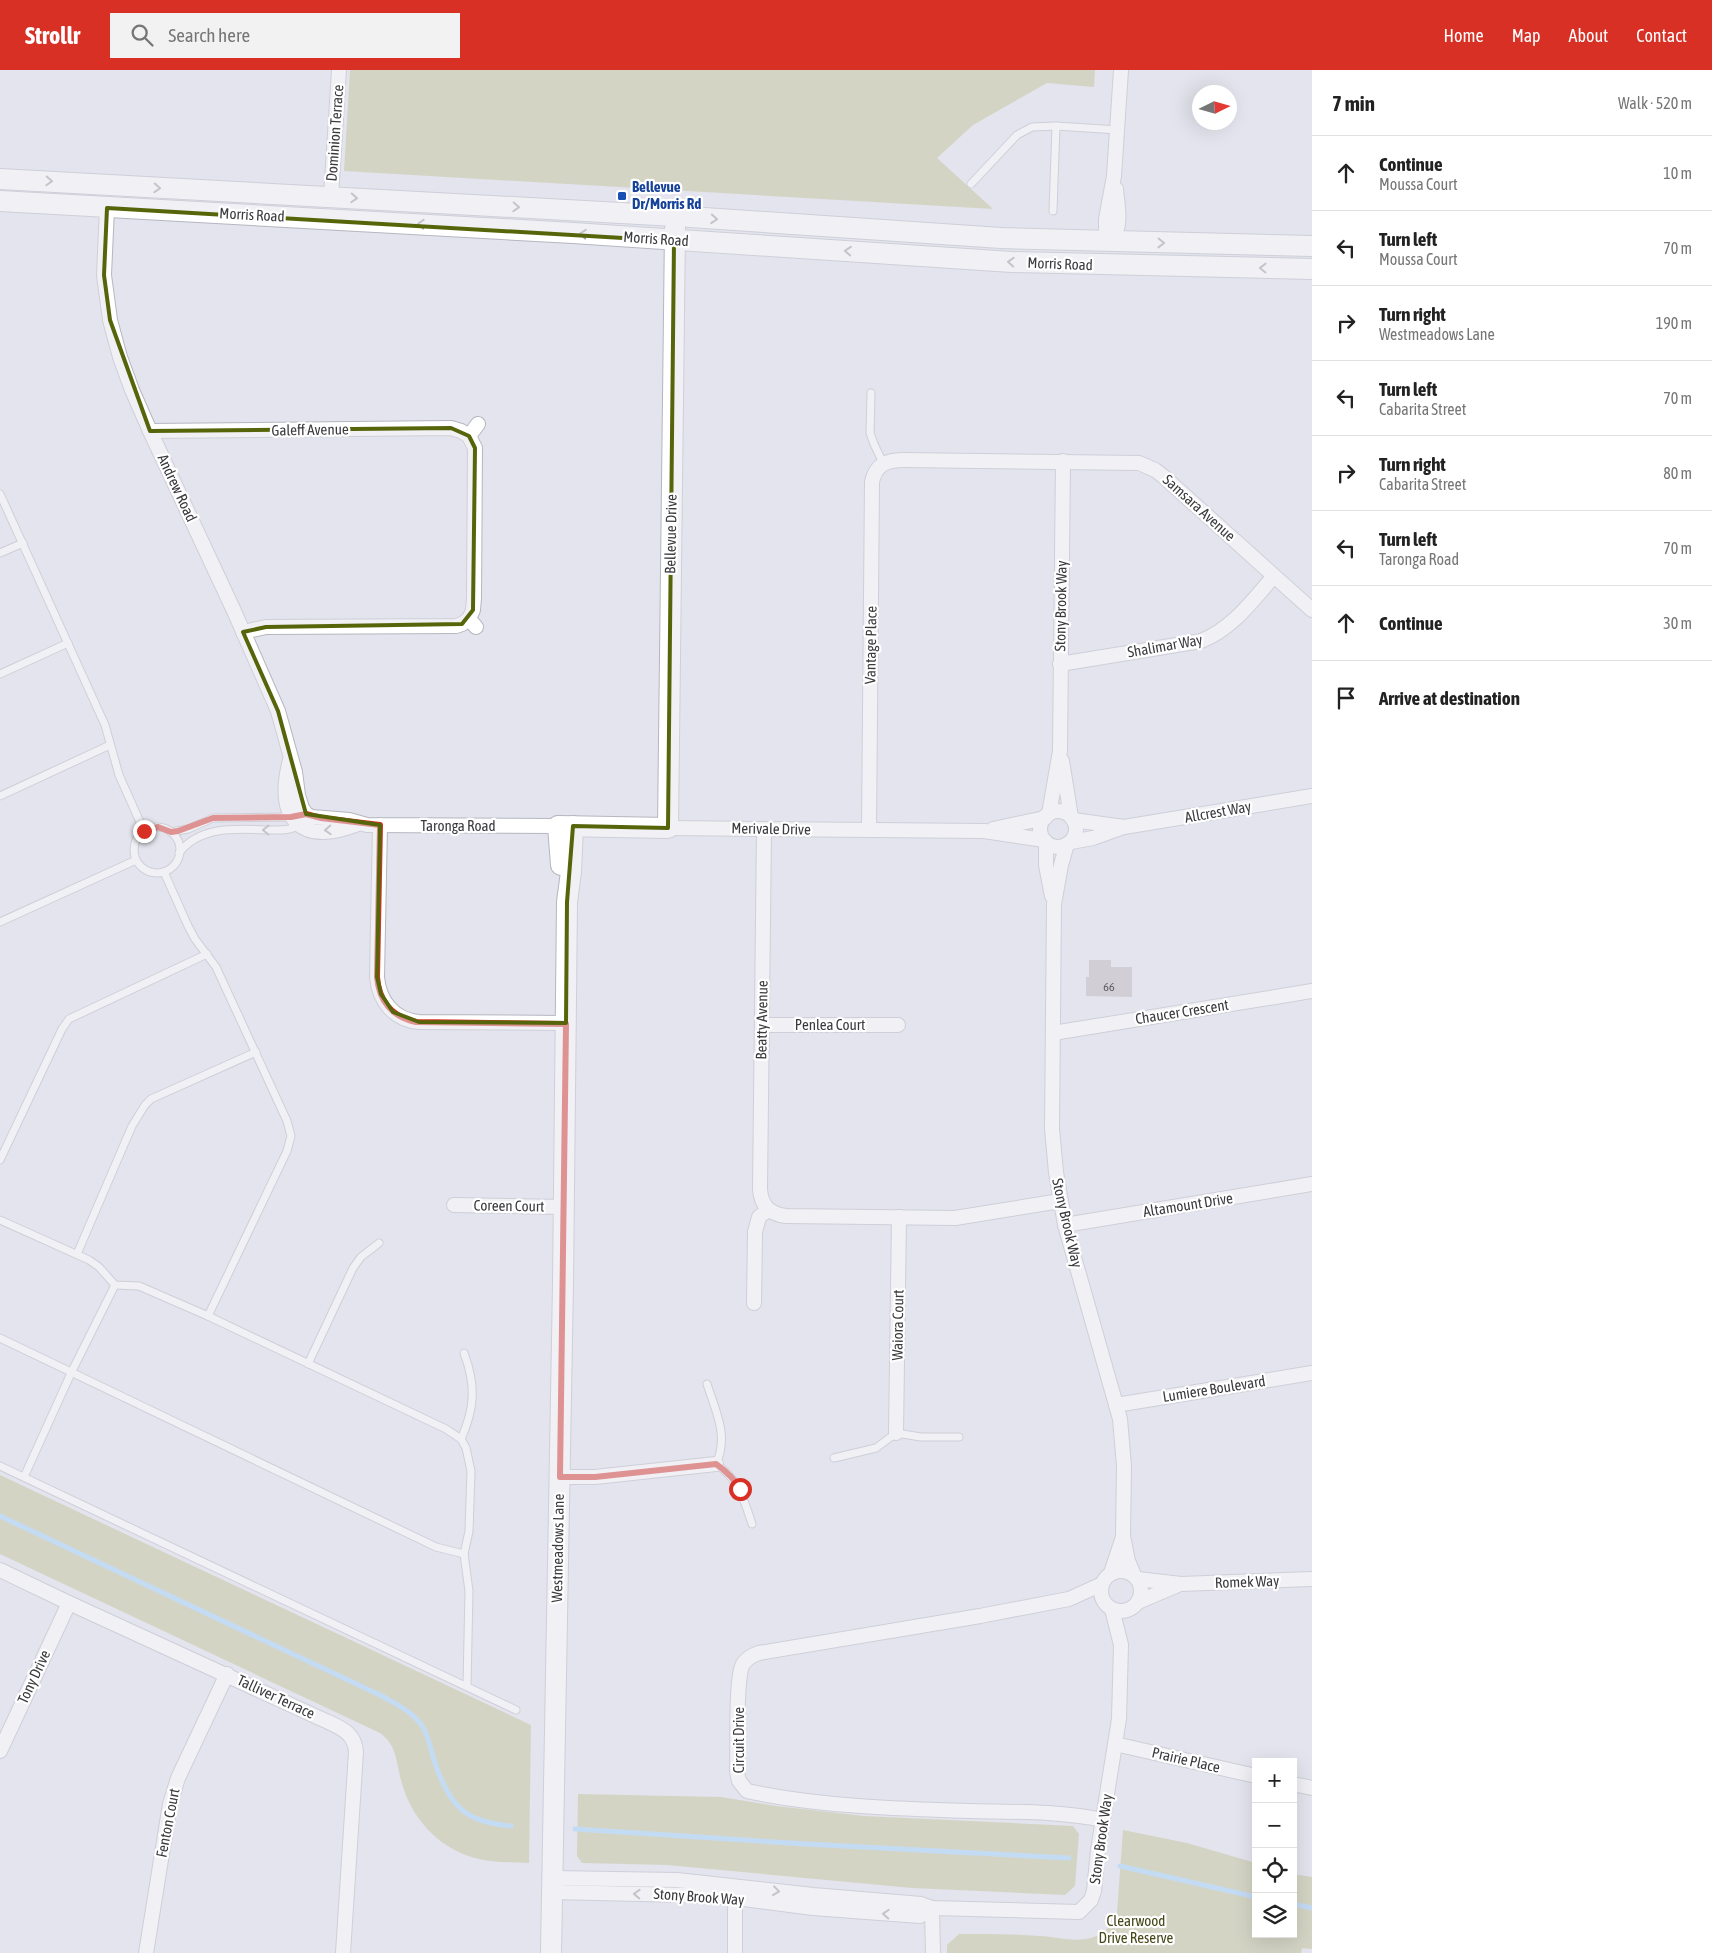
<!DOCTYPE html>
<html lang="en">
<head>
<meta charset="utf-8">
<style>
	:root { --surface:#fff; --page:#f2f2f2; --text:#222; --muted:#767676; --line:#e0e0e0; --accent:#d93025 }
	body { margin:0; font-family:"Asap Condensed",sans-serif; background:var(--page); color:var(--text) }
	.controls { position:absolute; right:15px; bottom:15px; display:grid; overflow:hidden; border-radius:0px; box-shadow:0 5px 20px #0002 }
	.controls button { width:45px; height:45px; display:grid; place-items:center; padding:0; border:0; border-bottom:1px solid var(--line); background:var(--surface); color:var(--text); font:25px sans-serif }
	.compass { position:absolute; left:1192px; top:15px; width:45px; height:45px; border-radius:50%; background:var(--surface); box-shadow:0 5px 20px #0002; rotate:85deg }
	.stop { position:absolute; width:15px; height:15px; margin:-11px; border:4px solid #d93025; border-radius:50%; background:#fff }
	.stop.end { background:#d93025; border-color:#fff; box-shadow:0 1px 5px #0008 }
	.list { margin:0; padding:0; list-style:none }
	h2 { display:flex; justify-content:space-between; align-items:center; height:65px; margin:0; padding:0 20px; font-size:21px }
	h2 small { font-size:16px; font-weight:400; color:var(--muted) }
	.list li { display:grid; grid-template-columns:32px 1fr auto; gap:15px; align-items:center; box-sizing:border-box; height:75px; padding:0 20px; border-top:1px solid var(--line) }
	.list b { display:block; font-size:19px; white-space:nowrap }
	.list p { margin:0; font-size:16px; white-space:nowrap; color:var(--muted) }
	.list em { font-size:16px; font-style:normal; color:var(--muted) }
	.icon { flex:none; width:28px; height:28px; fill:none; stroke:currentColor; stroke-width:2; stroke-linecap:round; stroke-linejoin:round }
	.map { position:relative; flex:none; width:1312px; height:1883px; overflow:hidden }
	header { display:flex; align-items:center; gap:30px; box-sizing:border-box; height:70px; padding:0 25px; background:var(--accent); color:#fff }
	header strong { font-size:24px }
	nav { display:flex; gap:28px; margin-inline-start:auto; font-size:18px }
	.search { width:350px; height:45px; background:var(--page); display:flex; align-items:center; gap:12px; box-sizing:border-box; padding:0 18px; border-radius:0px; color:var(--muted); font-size:19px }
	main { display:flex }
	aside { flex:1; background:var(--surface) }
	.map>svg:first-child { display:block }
</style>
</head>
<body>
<header>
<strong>Strollr</strong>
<div class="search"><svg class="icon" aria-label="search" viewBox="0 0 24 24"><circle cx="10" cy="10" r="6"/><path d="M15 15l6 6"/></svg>Search here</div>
<nav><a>Home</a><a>Map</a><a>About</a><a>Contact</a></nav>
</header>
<main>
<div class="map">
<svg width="1312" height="1883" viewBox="0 0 1312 1883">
	<rect width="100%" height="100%" fill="#e3e4ed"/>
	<g fill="#c0c296">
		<path d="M350 0H1095L1094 17 1047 13 973 55 937 88 993 139 344 101Z"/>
		<path d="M0 1405 531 1655 529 1793C511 1792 492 1793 475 1788 438 1778 410 1747 401 1710 396 1692 397 1675 380 1663L0 1484Z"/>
		<path d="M578 1724 721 1727 776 1736 864 1746 1073 1756 1079 1764 1075 1816 1065 1825 912 1818 667 1795 582 1793 577 1786Z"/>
		<path d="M1123 1760 1187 1773 1256 1793V1864H1293V1804L1312 1807V1879L1302 1878 1301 1883H947V1875L959 1864C986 1864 1013 1864 1040 1866 1057 1867 1078 1873 1094 1867 1106 1863 1112 1854 1117 1843Z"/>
	</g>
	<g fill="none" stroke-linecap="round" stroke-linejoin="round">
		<g stroke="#9ed0fd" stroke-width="5">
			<path d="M0 1446 382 1626C396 1634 413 1642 422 1656 430 1668 431 1683 436 1696 451 1738 466 1752 511 1756"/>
			<path d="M575 1759 806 1774 1069 1788"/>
			<path d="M1120 1796 1256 1827"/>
			<path d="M1293 1834 1312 1838"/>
		</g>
	</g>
	<path fill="#bcb3b8" d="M1089 890H1111V897H1132V927L1086 926V907H1089Z"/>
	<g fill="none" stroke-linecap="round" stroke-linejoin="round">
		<g stroke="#b5b6c0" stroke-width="9">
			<g id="lane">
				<path d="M971 114 1017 65 1032 57 1056 56 1118 60"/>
				<path d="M1053 141 1056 56"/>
				<path d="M871 323 870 363 874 374 883 393"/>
				<path d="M0 424 105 655 119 705 144 761"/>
				<path d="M0 483 23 473"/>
				<path d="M0 604 68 573"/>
				<path d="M0 726 110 675"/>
				<circle cx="157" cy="780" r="23"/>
				<path d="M171 762 188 759 213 748 293 747"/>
				<path d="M179 783C200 755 238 759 269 760 280 760 290 761 299 755"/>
				<path d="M0 852 136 790"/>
				<path d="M0 1090 62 959 69 949 207 884"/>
				<path d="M0 1150 89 1190 99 1197 115 1215 139 1216 208 1246 287 1081 291 1066 287 1051 216 897 195 869 188 856 164 802"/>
				<path d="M77 1184 132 1056 145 1035 151 1029 256 982"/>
				<path d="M0 1268 436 1477 464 1484 469 1461 471 1401 466 1378 461 1369 446 1359 208 1246"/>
				<path d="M308 1294 353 1198 361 1187 379 1173"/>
				<path d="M707 1314C716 1342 729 1366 716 1394 739 1409 744 1430 752 1454"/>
				<path d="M461 1369C475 1338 476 1315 464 1283"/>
				<path d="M834 1388 876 1378 896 1363 921 1367H959"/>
				<path d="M0 1396 516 1640"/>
				<path d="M24 1407 72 1301 115 1215"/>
				<path d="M464 1484 469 1521 467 1616"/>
			</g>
		</g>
		<g stroke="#b5b6c0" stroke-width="16">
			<g id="street">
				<path d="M331 127 339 0"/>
				<path d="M107 138 104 205 110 250 120 287 132 320 150 361 234 541 278 641 295 702 298 725 302 738 306 744 312 747 349 750 367 755 558 756"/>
				<path d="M1112 172 1106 159V149L1114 106 1121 0"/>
				<path d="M1112 172C1122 153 1118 140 1116 119"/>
				<path d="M150 361 451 358 461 361 469 366"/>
				<path d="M476 557 469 549 473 540 474 528 475 378 469 366 478 354"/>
				<path d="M243 562 266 557 456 556 462 554 469 549"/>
				<path d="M1060 594 1201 571C1232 559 1253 530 1274 506"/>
				<path d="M290 690C275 748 299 777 358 754"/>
				<path d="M1062 691 1071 747"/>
				<circle cx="1058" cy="759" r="18"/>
				<path d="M1049 744 1060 681 1063 391"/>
				<path d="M1073 750 1124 757 1312 726"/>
				<path d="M380 755 377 907C379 931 394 950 419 952L566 953"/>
				<path d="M668 758 984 761 1044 770"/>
				<path d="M764 759 760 1119C761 1136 770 1144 786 1146L955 1148 1060 1131"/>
				<path d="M993 759 1045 748"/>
				<path d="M869 760 872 412C876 393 888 390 905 390L1139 393 1155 400 1163 406 1312 540"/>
				<path d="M1046 772V795L1052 826"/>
				<path d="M1071 772 1093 768 1121 758"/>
				<path d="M1067 774 1061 795 1054 834 1052 1059 1056 1102 1065 1155 1120 1349 1124 1396 1123 1466 1128 1491 1134 1505"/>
				<path d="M762 955H898"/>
				<path d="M1053 963 1312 921"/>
				<path d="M454 1135 564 1137"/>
				<path d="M1065 1155 1312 1114"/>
				<path d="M754 1233 755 1162 759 1147 768 1140"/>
				<path d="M1116 1335 1312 1303"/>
				<path d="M896 1363 899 1147"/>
				<path d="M560 1407H595L716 1394"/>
				<path d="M0 1500 69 1533 326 1651C341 1658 355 1663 356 1682L343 1883"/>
				<circle cx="1121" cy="1521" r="20"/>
				<path d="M1111 1503 1123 1467"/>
				<path d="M1138 1509 1181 1514 1312 1509"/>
				<path d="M1102 1514 1069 1529 980 1546 759 1583C753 1585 747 1588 743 1594 735 1608 738 1682 737 1702L739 1711 747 1721C816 1736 899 1739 970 1741 1014 1742 1059 1741 1103 1750"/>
				<path d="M1138 1532 1178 1515"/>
				<path d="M1115 1674 1256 1706"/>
				<path d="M0 1681 69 1533"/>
				<path d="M1293 1714 1312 1718"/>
				<path d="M552 1808 677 1810 813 1825 921 1834 932 1838 1079 1842 1091 1830 1094 1821 1098 1780 1119 1649 1121 1575 1112 1539"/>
				<path d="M552 1822 684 1825 736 1828 813 1838 920 1846 932 1838"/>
				<path d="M932 1838 933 1883"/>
				<path d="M146 1883 170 1734 178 1708 227 1604"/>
				<path d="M735 1883V1819"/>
			</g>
		</g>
		<g stroke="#b5b6c0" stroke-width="22">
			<g id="secondary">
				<path d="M0 109 675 146 1001 168 1312 176"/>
				<path d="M0 131 573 163 1012 192 1312 199"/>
				<path d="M561 795 558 756 668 758 675 158"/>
				<path d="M551 1883 563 1214 567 832 571 802 573 756"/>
			</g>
		</g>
		<use href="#lane" stroke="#fff" stroke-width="7"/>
		<use href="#street" stroke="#fff" stroke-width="14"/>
		<use href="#secondary" stroke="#fff" stroke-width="20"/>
	</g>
	<defs><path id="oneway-chevron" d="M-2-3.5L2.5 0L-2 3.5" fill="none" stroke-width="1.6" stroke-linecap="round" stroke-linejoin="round" transform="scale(1.25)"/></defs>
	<g stroke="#9d9d9f">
		<use href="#oneway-chevron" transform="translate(49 111) rotate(3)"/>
		<use href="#oneway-chevron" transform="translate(157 118) rotate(3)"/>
		<use href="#oneway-chevron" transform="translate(354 128) rotate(3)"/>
		<use href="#oneway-chevron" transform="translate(516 137) rotate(3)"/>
		<use href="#oneway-chevron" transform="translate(714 149) rotate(4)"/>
		<use href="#oneway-chevron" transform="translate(421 154) rotate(-177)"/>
		<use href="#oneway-chevron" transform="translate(583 164) rotate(-176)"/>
		<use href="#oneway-chevron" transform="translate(1161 173) rotate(1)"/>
		<use href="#oneway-chevron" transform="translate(848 181) rotate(-176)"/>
		<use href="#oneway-chevron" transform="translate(1011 192) rotate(-177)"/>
		<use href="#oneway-chevron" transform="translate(1263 198) rotate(-179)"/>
		<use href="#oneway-chevron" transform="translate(266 760) rotate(-179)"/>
		<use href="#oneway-chevron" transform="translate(328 760) rotate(177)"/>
		<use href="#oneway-chevron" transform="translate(776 1821) rotate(7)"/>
		<use href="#oneway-chevron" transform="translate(637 1824) rotate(-178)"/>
		<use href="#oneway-chevron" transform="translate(886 1844) rotate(-177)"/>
	</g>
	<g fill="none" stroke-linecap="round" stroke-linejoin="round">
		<path stroke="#d93025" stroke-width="6" d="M144 761 158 757 171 762 178 761 213 748 291 747 306 744 321 748 380 755 377 907C379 931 392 947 416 952L566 954 560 1407H595L716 1394C726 1401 734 1408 740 1419"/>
	</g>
	<path d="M0 0H1312V1883H0ZM107 138 674 171 668 758 573 756 567 832 566 953 419 952 393 942 381 924 377 907 380 755 306 744 278 641 243 562 266 557 462 554 473 540 475 378 469 366 451 358 150 361 110 250 104 205Z" fill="#e3e4ed" fill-opacity=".55" fill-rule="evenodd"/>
	<path fill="none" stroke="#57650a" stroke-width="4" stroke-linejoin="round" d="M107 138 674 171 668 758 573 756 567 832 566 953 419 952 393 942 381 924 377 907 380 755 306 744 278 641 243 562 266 557 462 554 473 540 475 378 469 366 451 358 150 361 110 250 104 205Z"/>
	<rect fill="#1a4fb4" stroke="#fff" stroke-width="2" x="617" y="121" width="10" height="10" rx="2.5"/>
	<g text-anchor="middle" stroke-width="4.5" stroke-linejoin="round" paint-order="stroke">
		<g font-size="12" fill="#5b595d">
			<text x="1109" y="921">66</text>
		</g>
		<g font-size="15" fill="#3b3b3f" stroke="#fff">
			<text transform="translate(335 63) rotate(-86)" y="5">Dominion Terrace</text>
			<text transform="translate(252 145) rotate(3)" y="5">Morris Road</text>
			<text transform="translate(656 169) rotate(4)" y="5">Morris Road</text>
			<text transform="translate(1060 194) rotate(2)" y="5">Morris Road</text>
			<text transform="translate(310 360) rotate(-1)" y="5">Galeff Avenue</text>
			<text transform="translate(177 418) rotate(65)" y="5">Andrew Road</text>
			<text transform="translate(1199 438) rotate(42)" y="5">Samsara Avenue</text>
			<text transform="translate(671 464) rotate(-89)" y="5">Bellevue Drive</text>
			<text transform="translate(1061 536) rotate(-89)" y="5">Stony Brook Way</text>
			<text transform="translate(871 575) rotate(-89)" y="5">Vantage Place</text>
			<text transform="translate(1165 576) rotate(-10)" y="5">Shalimar Way</text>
			<text transform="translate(1218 742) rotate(-10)" y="5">Allcrest Way</text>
			<text x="458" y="761">Taronga Road</text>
			<text transform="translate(771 759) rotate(1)" y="5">Merivale Drive</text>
			<text transform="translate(1182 942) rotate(-9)" y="5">Chaucer Crescent</text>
			<text transform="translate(762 950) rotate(-89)" y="5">Beatty Avenue</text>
			<text x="830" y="960">Penlea Court</text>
			<text transform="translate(1188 1135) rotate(-9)" y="5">Altamount Drive</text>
			<text transform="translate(509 1136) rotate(1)" y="5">Coreen Court</text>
			<text transform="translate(1067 1153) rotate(77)" y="5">Stony Brook Way</text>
			<text transform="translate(898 1255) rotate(-89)" y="5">Waiora Court</text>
			<text transform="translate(1214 1319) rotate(-9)" y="5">Lumiere Boulevard</text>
			<text transform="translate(558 1478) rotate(-89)" y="5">Westmeadows Lane</text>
			<text transform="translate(1247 1512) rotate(-2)" y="5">Romek Way</text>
			<text transform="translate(34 1607) rotate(-65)" y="5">Tony Drive</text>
			<text transform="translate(276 1627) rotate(25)" y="5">Talliver Terrace</text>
			<text transform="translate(739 1670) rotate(-90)" y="5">Circuit Drive</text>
			<text transform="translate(1186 1690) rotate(13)" y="5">Prairie Place</text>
			<text transform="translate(168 1753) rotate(-79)" y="5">Fenton Court</text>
			<text transform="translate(1101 1769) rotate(-82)" y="5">Stony Brook Way</text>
			<text transform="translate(699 1827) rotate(4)" y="5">Stony Brook Way</text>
		</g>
		<g font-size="15" font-weight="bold" fill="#164399" stroke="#fff" text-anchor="start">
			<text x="632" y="122">Bellevue<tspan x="632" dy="17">Dr/Morris Rd</tspan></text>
		</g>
		<g font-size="15" fill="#464718" stroke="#fff">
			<text x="1136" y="1856">Clearwood<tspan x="1136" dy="17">Drive Reserve</tspan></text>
		</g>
	</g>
</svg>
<div class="controls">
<button>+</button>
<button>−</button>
<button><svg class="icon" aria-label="locate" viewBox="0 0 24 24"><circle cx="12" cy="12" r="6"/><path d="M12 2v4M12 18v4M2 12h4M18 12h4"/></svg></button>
<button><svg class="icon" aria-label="layers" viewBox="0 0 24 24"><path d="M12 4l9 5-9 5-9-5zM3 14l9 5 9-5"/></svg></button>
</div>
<svg class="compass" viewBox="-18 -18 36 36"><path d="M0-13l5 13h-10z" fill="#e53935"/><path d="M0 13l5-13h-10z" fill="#767676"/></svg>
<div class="stop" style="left:740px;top:1419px"></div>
<div class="stop end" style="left:144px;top:761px"></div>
</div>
<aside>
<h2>7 min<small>Walk · 520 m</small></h2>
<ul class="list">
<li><svg class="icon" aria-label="ahead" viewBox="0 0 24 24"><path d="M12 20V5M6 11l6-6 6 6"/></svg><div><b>Continue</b><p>Moussa Court</p></div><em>10 m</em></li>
<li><svg class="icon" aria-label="left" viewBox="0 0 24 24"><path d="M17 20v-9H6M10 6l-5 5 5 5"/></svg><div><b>Turn left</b><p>Moussa Court</p></div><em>70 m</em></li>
<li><svg class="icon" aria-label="right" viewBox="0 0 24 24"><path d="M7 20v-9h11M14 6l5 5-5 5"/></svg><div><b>Turn right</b><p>Westmeadows Lane</p></div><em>190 m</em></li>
<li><svg class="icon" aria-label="left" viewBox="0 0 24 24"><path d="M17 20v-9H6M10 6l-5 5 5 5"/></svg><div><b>Turn left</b><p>Cabarita Street</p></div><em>70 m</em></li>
<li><svg class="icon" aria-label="right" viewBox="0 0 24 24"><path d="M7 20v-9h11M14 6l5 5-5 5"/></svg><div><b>Turn right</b><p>Cabarita Street</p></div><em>80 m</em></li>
<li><svg class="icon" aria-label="left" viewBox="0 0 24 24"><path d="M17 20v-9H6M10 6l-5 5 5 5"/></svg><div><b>Turn left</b><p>Taronga Road</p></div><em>70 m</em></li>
<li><svg class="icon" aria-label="ahead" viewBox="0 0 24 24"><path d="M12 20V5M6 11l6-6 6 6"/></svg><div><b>Continue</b></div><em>30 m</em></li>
<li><svg class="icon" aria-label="arrive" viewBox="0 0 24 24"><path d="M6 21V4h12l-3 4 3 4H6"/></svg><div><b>Arrive at destination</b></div></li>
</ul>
</aside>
</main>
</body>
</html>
